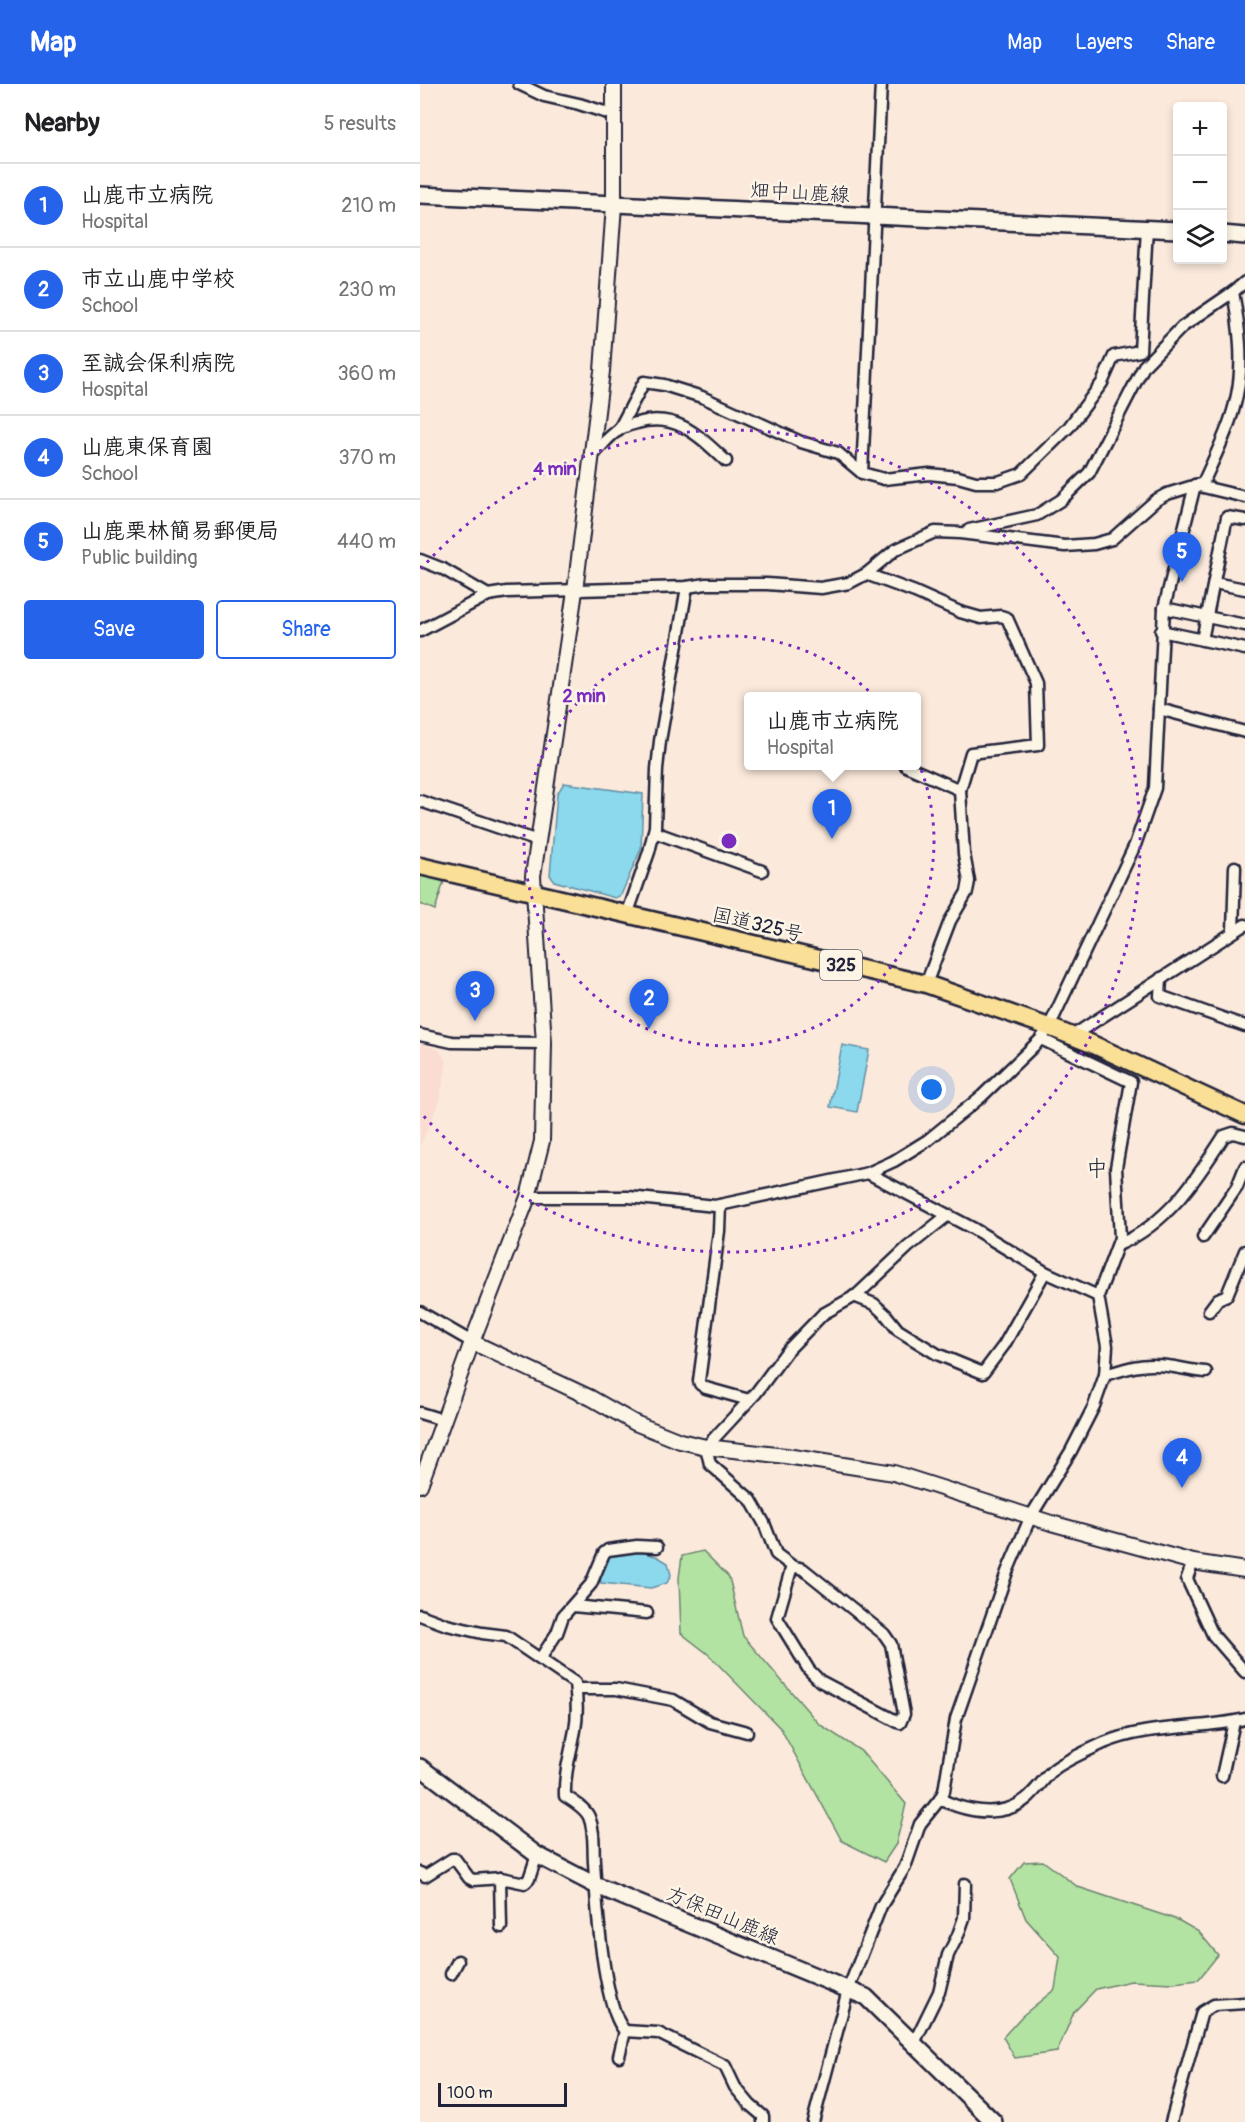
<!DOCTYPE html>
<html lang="en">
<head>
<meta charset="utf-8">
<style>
	:root { --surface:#fff; --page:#f2f2f2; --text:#202124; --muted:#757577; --line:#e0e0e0; --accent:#2563eb }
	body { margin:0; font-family:Pangolin,"Klee One",sans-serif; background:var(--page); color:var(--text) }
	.controls { position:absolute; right:18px; top:18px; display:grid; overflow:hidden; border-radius:6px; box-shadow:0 3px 9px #0003 }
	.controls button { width:54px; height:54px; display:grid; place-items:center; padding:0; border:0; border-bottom:2px solid var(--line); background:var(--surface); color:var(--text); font:30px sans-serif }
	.scale { position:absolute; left:18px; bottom:15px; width:129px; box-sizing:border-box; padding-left:6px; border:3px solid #22223b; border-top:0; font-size:16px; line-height:21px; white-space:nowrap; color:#22223b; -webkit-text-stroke:4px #fcf5e5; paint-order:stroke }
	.you { position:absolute; left:512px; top:1006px; width:21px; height:21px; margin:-15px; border:4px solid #fff; border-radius:50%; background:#1a73e8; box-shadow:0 0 0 9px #1a73e833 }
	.badge { display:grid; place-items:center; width:39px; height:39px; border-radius:50%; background:var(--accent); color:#fff; font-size:20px; font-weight:700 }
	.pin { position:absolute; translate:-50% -50px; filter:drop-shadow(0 2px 3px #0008) }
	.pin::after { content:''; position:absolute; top:32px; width:21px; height:18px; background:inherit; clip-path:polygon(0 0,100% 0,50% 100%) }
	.popup { position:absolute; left:324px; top:608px; width:177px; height:78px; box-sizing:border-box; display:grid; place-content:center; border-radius:6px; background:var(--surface); filter:drop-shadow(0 2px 4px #0005); font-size:20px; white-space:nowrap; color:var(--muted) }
	.popup b { font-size:22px; color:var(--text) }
	.popup::after { content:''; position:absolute; left:50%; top:100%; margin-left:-12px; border:12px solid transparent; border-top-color:var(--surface) }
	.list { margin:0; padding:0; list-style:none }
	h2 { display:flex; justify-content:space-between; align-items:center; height:78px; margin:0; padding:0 24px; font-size:26px }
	h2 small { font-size:20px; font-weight:400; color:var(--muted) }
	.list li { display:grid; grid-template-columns:39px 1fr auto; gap:18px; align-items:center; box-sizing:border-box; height:84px; padding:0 24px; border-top:2px solid var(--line) }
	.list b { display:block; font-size:22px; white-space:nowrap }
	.list p { margin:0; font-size:20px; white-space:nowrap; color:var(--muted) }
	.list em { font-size:20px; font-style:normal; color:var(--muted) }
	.actions { display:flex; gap:12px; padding:18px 24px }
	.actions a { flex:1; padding:14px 0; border:2px solid var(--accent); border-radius:6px; text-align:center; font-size:21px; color:var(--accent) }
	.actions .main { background:var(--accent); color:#fff }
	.icon { flex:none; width:33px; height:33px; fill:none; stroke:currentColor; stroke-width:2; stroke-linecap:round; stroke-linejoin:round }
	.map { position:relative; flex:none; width:825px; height:2038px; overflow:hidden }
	header { display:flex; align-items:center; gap:36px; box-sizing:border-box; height:84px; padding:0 30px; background:var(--accent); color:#fff }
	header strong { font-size:28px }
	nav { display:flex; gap:33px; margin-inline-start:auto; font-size:21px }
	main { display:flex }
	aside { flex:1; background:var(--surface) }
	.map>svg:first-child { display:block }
</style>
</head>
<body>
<header>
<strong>Map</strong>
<nav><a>Map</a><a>Layers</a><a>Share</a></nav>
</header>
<main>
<aside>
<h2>Nearby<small>5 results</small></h2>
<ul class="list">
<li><span class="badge">1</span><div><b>山鹿市立病院</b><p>Hospital</p></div><em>210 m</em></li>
<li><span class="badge">2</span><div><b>市立山鹿中学校</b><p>School</p></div><em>230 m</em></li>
<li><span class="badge">3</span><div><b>至誠会保利病院</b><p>Hospital</p></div><em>360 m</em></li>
<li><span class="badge">4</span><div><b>山鹿東保育園</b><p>School</p></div><em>370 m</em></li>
<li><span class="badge">5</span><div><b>山鹿栗林簡易郵便局</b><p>Public building</p></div><em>440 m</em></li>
</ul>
<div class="actions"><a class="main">Save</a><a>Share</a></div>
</aside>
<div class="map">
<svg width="825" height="2038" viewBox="0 0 825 2038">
	<rect width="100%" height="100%" fill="#fbeadc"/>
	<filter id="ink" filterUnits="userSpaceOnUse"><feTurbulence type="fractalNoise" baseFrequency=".0167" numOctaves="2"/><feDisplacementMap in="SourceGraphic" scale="12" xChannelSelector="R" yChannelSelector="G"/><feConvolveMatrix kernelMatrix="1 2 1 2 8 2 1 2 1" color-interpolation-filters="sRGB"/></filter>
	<g filter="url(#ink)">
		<path fill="#fadcd1" d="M0 959 19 966 27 978 19 1019 0 1062Z"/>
		<g fill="#b3e3a2" stroke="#6a826e" stroke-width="1.5">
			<path d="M0 791 24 797 15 826 0 820Z"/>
			<path d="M283 1467 309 1493 323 1552 399 1640 441 1667 486 1720 476 1760 464 1778 422 1757 361 1645 288 1570 261 1549 259 1494 262 1472Z"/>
			<path d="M623 1777 658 1803 758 1836 779 1848 798 1871 778 1896 753 1899 711 1897 676 1905 654 1928 637 1968 595 1974 583 1953 602 1932 635 1905 640 1873 606 1835 590 1795 604 1778Z"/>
		</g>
		<g fill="#8cd8ec" stroke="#628fa5" stroke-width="1.5">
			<path d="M144 699 223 710 221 765 201 811 195 814 134 797 130 791 137 710Z"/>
			<path d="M422 961 449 966 437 1028 410 1023Z"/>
			<path d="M222 1468 238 1473 248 1479 251 1491 247 1499 231 1504 181 1499C179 1486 184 1479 193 1469Z"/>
		</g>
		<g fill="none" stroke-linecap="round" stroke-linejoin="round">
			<g stroke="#22223b" stroke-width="15">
				<g id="minor">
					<path d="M99 0 124 12 159 20 194 31"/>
					<path d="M198 347 224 298 244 301 282 313 381 358 418 369 442 389 464 395 509 390 538 393 556 398H578L601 390 649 343 682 299 694 272 720 267 727 144"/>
					<path d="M173 371C179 365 185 357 192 351 199 344 208 341 217 339 257 328 279 352 306 377"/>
					<path d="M442 389 461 0"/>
					<path d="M775 401 825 413"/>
					<path d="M549 446 617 431 641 416 669 389 724 282 762 243 813 208 825 198"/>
					<path d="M0 476 23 485 68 511"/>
					<path d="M446 490 495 508 540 528 561 534 581 532 587 534 616 599 618 661 551 669 540 706"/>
					<path d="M794 499 825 505"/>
					<path d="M744 524 825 541"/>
					<path d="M0 547 68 511 87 508 267 503 286 500H347L401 504 429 499 446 490 475 466 515 448 540 449 645 462 674 460 692 455 736 416 747 410 783 399C796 370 811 341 817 311 824 277 819 241 813 208"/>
					<path d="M741 547 825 565"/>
					<path d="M782 556 807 433 825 436"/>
					<path d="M739 625 825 648"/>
					<path d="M486 682 540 706 544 770 549 797 547 808 530 837 506 900"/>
					<path d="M0 717 118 757"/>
					<path d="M234 748 342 787"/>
					<path d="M207 831 229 768 235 743 237 685 240 657 267 503"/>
					<path d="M813 847 815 783"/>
					<path d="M741 894 740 912 825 942"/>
					<path d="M0 951 32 958 124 959"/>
					<path d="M652 952 825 841"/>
					<path d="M448 1089 554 1145 625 1188 678 1212"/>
					<path d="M108 1113H209L295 1122 448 1089 474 1077 508 1056 562 1012 621 955 629 943 715 761 735 704 744 524 775 401"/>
					<path d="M300 1121 299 1147 279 1297 280 1300 286 1304 329 1316"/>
					<path d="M783 1153 817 1103 825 1083"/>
					<path d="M698 1161C747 1140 776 1096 804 1052L813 1049 825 1052"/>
					<path d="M434 1212 454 1220 466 1231 478 1246 517 1270 563 1289 584 1261 625 1188"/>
					<path d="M789 1227 798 1215 807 1211 825 1167"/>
					<path d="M0 1228 52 1258"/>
					<path d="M685 1291C702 1286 718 1280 735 1281 753 1281 769 1287 786 1288"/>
					<path d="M0 1329 23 1336"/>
					<path d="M773 1478 767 1494 768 1497 793 1551 825 1588"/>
					<path d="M372 1482 383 1485 464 1550 471 1560 484 1630 480 1639 400 1597 389 1586 357 1534 372 1482 356 1470 344 1439 331 1416 290 1380 286 1363 336 1309 367 1267 403 1230 437 1211 488 1163 528 1131"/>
					<path d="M153 1522 227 1529"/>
					<path d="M0 1531 27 1541 62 1549 86 1552 155 1599C157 1615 158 1630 155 1646 151 1668 144 1689 145 1712 153 1717 165 1724 169 1733 175 1747 173 1763 174 1778 176 1814 183 1925 205 1947L238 1949 305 1982 315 2003 330 2021 343 2032V2038"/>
					<path d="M120 1575 137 1549 143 1532 171 1500 184 1469 188 1466 217 1462 237 1463"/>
					<path d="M156 1605H196L253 1616 290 1638 327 1648"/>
					<path d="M802 1692 814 1638"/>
					<path d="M520 1715C540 1725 565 1731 587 1725 609 1719 617 1702 632 1687 640 1679 673 1664 684 1659 729 1640 779 1646 825 1635"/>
					<path d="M0 1789 5 1792 32 1775H35L49 1794 53 1796 81 1794 105 1799 109 1795 117 1771"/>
					<path d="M80 1794 81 1843"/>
					<path d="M31 1890 38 1877"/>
					<path d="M494 1959 519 1908 528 1871 538 1851 544 1834 545 1800"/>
					<path d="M199 1972 205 1947"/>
					<path d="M393 2038 428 1906 461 1822 485 1783 500 1740 520 1715 524 1707 536 1635 587 1488 611 1432 651 1367 674 1322 685 1291 687 1262 678 1212 700 1154 696 1084 711 998 621 955"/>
					<path d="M751 2038 782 1928 794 1921 825 1919"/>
				</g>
			</g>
			<g stroke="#22223b" stroke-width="18">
				<g id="tertiary">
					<path d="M52 1258 171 1314 215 1339 260 1357 286 1363 366 1372 474 1389 631 1439 773 1478 825 1486"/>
					<path d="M0 1401 52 1258 108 1113 122 1057 124 959 113 792 155 507 182 287 194 121V0"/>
				</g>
			</g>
			<g stroke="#22223b" stroke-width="20">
				<g id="secondary">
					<path d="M0 111 758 146"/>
					<path d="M802 150 825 152"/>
					<path d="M0 1683 117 1771 177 1802 446 1913 574 2038"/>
				</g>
			</g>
			<g stroke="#22223b" stroke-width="21">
				<path id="trunk" d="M0 782 506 900 629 943 672 960 825 1031"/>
			</g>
			<use href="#minor" stroke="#fcf5e5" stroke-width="10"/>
			<use href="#tertiary" stroke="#fcf5e5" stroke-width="14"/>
			<use href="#secondary" stroke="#fcf5e5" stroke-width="15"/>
			<use href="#trunk" stroke="#fadf96" stroke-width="16"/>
		</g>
	</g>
	<g fill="none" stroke="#7b2cbf" stroke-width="3" stroke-dasharray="3 6">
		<circle cx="309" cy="757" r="205"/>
		<path d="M1 485A411 411 0 1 1 1 1029"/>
	</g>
	<g text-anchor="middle" stroke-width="5" stroke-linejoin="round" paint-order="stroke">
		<rect fill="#fcf5e5" stroke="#63616e" stroke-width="1.5" x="400" y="866" width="42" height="30" rx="4.5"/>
		<g font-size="18" font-weight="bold" fill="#22223b">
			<text x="421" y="887">325</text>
		</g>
		<g font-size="20" fill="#22223b" stroke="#fcf5e5">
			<text transform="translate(380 108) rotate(3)" y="7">畑中山鹿線</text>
			<text transform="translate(338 840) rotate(13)" y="7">国道325号</text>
			<text transform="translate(303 1831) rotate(23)" y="7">方保田山鹿線</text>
		</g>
		<g font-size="22" fill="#22223b" stroke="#fcf5e5">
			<text x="677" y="1092">中</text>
		</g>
	</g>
	<circle cx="309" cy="757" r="9" fill="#7b2cbf" stroke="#fcf5e5" stroke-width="3"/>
	<g font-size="18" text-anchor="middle" font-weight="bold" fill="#7b2cbf" stroke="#fcf5e5" stroke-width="5" stroke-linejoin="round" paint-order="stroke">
		<text x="135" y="391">4 min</text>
		<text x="164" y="618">2 min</text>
	</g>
</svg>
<div class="controls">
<button>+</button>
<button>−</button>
<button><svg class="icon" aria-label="layers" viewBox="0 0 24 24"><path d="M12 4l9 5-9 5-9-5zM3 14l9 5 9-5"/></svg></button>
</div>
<div class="scale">100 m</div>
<div class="you"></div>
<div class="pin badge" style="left:412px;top:755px">1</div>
<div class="popup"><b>山鹿市立病院</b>Hospital</div>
<div class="pin badge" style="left:229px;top:945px">2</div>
<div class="pin badge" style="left:55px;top:937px">3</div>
<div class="pin badge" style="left:762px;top:1404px">4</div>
<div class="pin badge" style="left:762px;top:498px">5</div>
</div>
</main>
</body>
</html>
